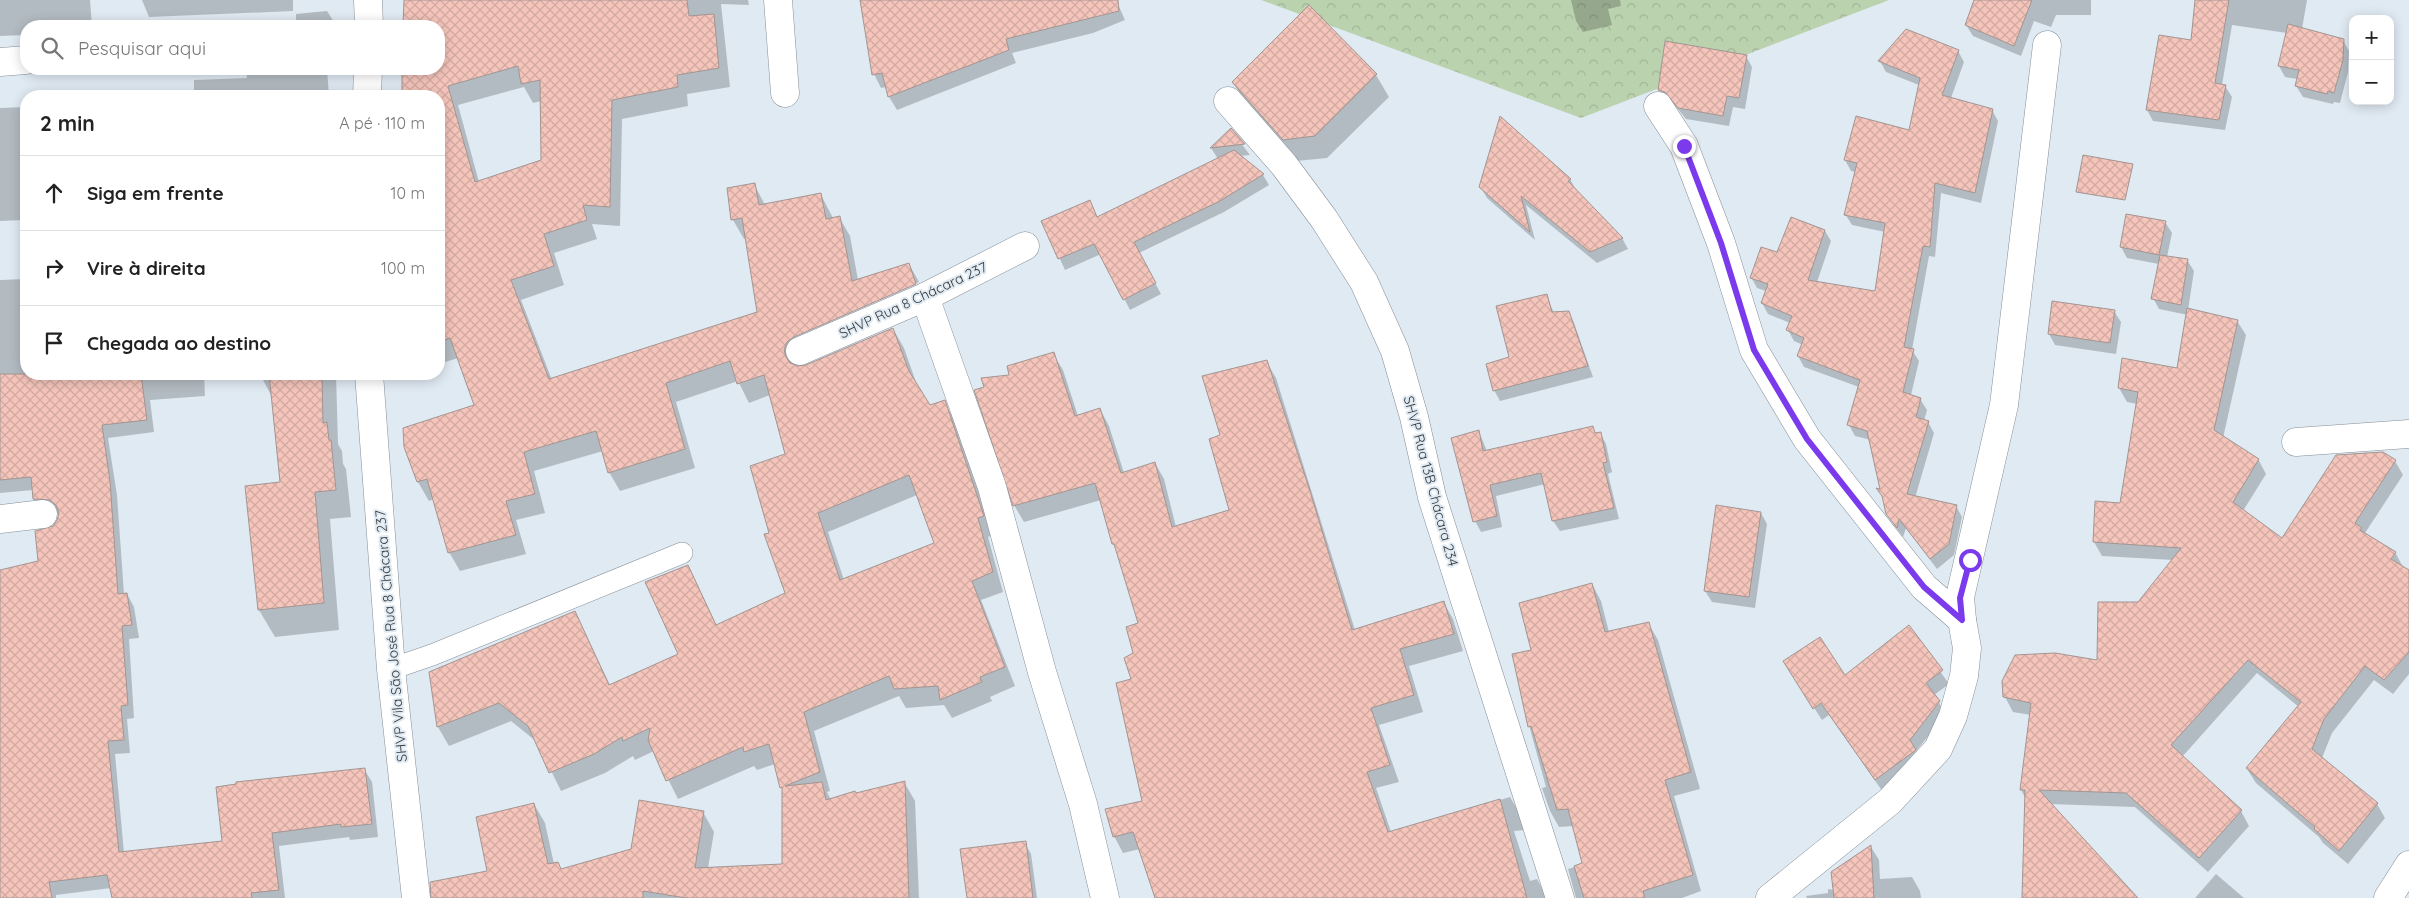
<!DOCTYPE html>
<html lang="pt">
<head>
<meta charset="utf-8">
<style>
	:root { --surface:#fff; --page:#f6f6f6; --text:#222; --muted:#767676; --line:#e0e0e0 }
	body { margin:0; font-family:Quicksand,sans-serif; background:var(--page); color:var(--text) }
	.controls { position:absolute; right:15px; top:15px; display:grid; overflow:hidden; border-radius:10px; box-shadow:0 2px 12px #0003 }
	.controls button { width:45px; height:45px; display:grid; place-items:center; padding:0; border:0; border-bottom:1px solid var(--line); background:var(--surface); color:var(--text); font:25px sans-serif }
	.stop { position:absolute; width:15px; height:15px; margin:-11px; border:4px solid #7c3aed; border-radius:50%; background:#fff }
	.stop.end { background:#7c3aed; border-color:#fff; box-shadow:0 1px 5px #0008 }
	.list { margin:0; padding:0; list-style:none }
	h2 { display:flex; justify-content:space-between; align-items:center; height:65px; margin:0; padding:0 20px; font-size:21px }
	h2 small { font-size:16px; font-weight:400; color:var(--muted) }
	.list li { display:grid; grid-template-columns:32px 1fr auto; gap:15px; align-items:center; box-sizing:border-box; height:75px; padding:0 20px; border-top:1px solid var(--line) }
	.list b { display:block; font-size:19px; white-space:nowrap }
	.list em { font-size:16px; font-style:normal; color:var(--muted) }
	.icon { flex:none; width:28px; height:28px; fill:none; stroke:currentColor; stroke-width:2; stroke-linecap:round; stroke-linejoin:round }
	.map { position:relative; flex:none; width:2409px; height:898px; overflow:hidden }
	.search { position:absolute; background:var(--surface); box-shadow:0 2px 12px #0003; left:20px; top:20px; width:425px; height:55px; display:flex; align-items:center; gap:12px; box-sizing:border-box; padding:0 18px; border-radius:20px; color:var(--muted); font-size:19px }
	.panel { position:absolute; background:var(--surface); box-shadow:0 2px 12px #0003; left:20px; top:90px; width:425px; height:290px; border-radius:20px }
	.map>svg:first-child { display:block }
</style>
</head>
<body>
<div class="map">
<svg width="2409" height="898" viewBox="0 0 2409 898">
	<defs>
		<pattern id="forest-crowns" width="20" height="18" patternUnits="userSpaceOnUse" patternTransform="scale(1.25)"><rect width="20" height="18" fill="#bbd2ae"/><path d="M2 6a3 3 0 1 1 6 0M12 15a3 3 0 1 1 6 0" fill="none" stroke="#a1b597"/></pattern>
		<pattern id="building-cross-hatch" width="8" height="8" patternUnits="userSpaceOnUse" patternTransform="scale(1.25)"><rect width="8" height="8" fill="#f5c5bb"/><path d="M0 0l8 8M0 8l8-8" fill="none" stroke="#d3aaa2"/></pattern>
	</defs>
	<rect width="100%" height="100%" fill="#e0eaf3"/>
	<path fill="url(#forest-crowns)" d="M1261 0H1889L1581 118Z"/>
	<g fill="#0003" fill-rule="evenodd">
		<path d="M0 0H90L92 26H26V35L0 36Z"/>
		<path d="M142 0H293V11L149 17Z"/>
		<path d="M405 0H748L749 5 721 4 730 87 687 94 688 106 622 119 620 226 592 224 597 239 554 253 564 285 521 300 552 380 759 312 747 238 744 239 733 220 729 189 754 184 765 205 821 195 833 218 839 217 850 236 858 280 909 264 919 282 788 338 789 340 920 284 926 303 798 361 796 367H807L893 329 904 348 918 388 930 407 944 402 955 421 994 535 988 537 1003 592 981 600 1015 686 990 697 992 701 952 718 944 705 906 708 899 696 814 731 830 791 827 792 831 800 904 782 915 801 919 898H458L488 872 534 804 545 823 554 864 561 870 633 850 703 812 714 832 708 868 783 866V791L775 764 757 770 754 766 678 799 654 751 635 760 633 756 605 773 561 791 537 742 511 721 449 746 438 727 431 672 575 612 610 685 679 654 688 566 717 626 786 593 770 533 787 454 770 395 749 403 738 381 676 402 695 468 620 491 609 472 603 451 534 471 545 513 516 520 526 554 460 571 449 552 434 499 429 501 418 482 405 447 475 406 458 358 439 364V96H403V79L404 69H439V26H405ZM524 87 533 103 541 101 542 161 479 182 458 105ZM917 495 935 543 844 580 828 532Z"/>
		<path d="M862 0H1116L1125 20 1093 33 1012 53 1016 63 897 110 888 95 886 87 881 88 874 74Z"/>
		<path d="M1571 0H1620L1621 6 1608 9 1612 25 1583 32 1576 21Z"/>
		<path d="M1976 0H2091V15H2056L2051 27 2034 21 2021 56 1973 36 1966 25Z"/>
		<path d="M2196 0H2307L2302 29 2343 40 2349 51 2348 72 2340 103 2334 102 2333 104 2303 97 2296 86 2298 79 2285 77 2279 66 2287 33 2232 25 2222 85 2225 86 2232 97 2225 130 2153 121 2147 110 2192 42Z"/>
		<path d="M1309 6 1376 75 1389 97 1327 158 1296 161 1246 104 1233 82Z"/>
		<path d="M327 11 334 22 333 26H296V14Z"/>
		<path d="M1958 51 1964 62 1951 98 1992 110 1998 121 1981 203 1941 193 1935 257 1929 256 1912 350 1919 361 1911 395 1920 399 1927 410 1924 421 1928 422 1934 433 1915 498 1956 506 1962 517 1954 555 1937 569 1906 528 1903 537 1894 525 1887 513 1871 440 1855 436 1849 425 1859 387 1804 367 1798 356 1803 345 1794 341 1788 330 1790 323 1768 314 1762 303 1766 291 1757 288 1751 277 1778 254 1825 231 1831 241 1817 282 1876 293 1885 232 1852 225 1845 214 1856 172 1851 171 1845 160 1910 131 1919 85 1886 72 1880 61Z"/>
		<path d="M1746 56 1752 67 1745 109 1733 107 1729 126 1686 119 1673 103 1666 101 1659 90Z"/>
		<path d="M246 69H327L329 96H194V80L247 78Z"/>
		<path d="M26 107V220L0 221V108Z"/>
		<path d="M1231 130 1250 155 1239 156 1263 175 1269 185 1224 212 1139 253 1161 294 1130 310 1101 254 1065 270 1043 222 1089 202 1098 218 1218 159 1211 148Z"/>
		<path d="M1570 179 1576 190 1622 238 1628 249 1597 263 1526 205 1535 240 1487 198 1480 186Z"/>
		<path d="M2127 215 2165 222 2172 233 2167 257 2187 260 2194 271 2188 310 2237 321 2246 335 2223 438 2258 459 2266 474 2243 511 2282 540 2395 461 2403 475 2365 533 2395 552 2403 567 2409 572V674L2393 694 2374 680 2332 733 2322 758 2377 804 2385 818 2348 864 2323 843 2319 837 2256 783 2247 769 2299 707 2257 673 2182 757 2241 811 2249 826 2208 872 2135 807 2050 804 2137 898H2024L2026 799 2021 790 2031 715 2013 712 2005 697 2098 662 2138 604 2173 560 2102 556 2094 542 2121 504 2137 404 2127 402 2119 388 2178 369 2188 315 2159 309 2153 298 2159 264 2127 258 2121 247Z"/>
		<path d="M26 279V374H204L205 396 150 400 154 432 108 438 117 495 124 594H127L134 607 139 638 129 639 134 718 127 719 130 753 115 754 124 853 224 842 364 769 372 782 378 837 350 840 349 837 279 846 285 898H113L111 888 56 895V898H0V600L39 562 53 527 59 520V514L41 512 34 499 33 490 0 493V280Z"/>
		<path d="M1546 295 1554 313 1568 312 1574 323 1593 377 1500 401 1494 390Z"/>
		<path d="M2114 311 2121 322 2116 354 2055 345 2049 334Z"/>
		<path d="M1053 354 1063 370 1078 416 1100 409 1109 426 1124 473 1155 463 1164 479 1176 527 1231 510 1222 436 1266 361 1276 378 1355 630 1444 603 1453 619 1463 651 1409 666 1423 712 1379 725 1399 782 1376 788 1391 832 1510 797 1520 814 1525 830 1514 831 1530 881 1537 879 1547 898H1156L1140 849 1123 853 1114 836 1144 802 1132 680 1140 624 1117 551 1113 543 1101 500 1024 522 1014 505 1011 376Z"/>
		<path d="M262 374H336L338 444 342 451 343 464 346 469 351 517 330 519 339 630 275 637 259 610 281 483 272 397 263 380Z"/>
		<path d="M1592 427 1596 434 1600 433 1606 444 1612 472 1608 474 1619 519 1560 531 1553 521 1545 484 1496 496 1502 527 1481 532 1475 521 1479 432 1487 451Z"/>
		<path d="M1761 513 1767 524 1755 608 1712 602 1705 591Z"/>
		<path d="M1592 584 1601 601 1609 632 1648 623 1658 640 1700 789 1674 796 1701 891 1682 898H1576L1568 869 1584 864 1573 826 1559 827 1550 811 1542 788 1546 787 1524 707 1533 651Z"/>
		<path d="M1909 627 1949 684 1934 695 1946 714 1883 792 1829 715 1822 720 1792 674 1845 677Z"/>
		<path d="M1025 843 1031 854 1037 898H968Z"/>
		<path d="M1871 847 1879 860 1880 879 1912 877 1920 891 1921 898H1807L1806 896 1828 893V889L1834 890Z"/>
		<path d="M2216 874 2244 898H2195Z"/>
	</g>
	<g fill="url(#building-cross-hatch)" stroke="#a29592" fill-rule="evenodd">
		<path d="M404 0H687L689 16 714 14 719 68 677 75 678 87 612 100 610 207 583 205 587 220 544 234 554 266 511 280 549 379 757 312 742 218 731 220 727 188 755 183 759 205 821 193 826 219 840 216 852 281 909 263 916 284 794 337 787 342 784 350 786 357 790 363 798 366 806 365 893 328 909 371 930 405 945 400 984 516 978 518 993 572 972 581 1005 667 980 677 982 682 940 700 938 686 894 689 889 676 804 712 820 772 785 786 822 782 826 800 855 791 856 793 905 781 909 898H686L643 891V898H431L430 882 487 871 476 817 534 803 548 864 558 862 561 869 631 849 639 800 704 811 695 868 782 864V787L780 788 769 744 744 752 743 747 666 781 648 740 650 728 623 741 622 737 594 754 549 773 528 726 499 703 437 727 429 672 575 611 609 685 678 654 645 582 688 565 716 625 785 593 764 534 769 533 750 466 785 454 764 375 737 384 730 361 666 383 685 449 608 473 596 431 524 452 535 494 506 501 516 535 448 553 427 479 417 482 404 447 403 428 474 405 450 338 439 342V96H402V69H439V26H403ZM518 66 521 84 540 80 541 160 475 182 448 86ZM909 475 934 543 840 580 818 513Z"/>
		<path d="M860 0H1118L1119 11 1006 39 1009 50 888 97 882 73 872 75Z"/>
		<path d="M1974 0H2032L2014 46 1965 25Z"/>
		<path d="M2195 0H2229L2215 83 2226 85 2219 120 2146 110 2159 35 2191 40Z"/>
		<path d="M1309 5 1377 74 1315 136 1283 140 1232 82Z"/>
		<path d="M2288 24 2344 39 2343 60 2334 93 2328 91 2327 94 2295 86 2299 70 2278 66Z"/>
		<path d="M1906 29 1959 50 1942 95 1993 109 1975 193 1935 183 1930 247 1923 246 1904 347 1914 349 1903 392 1921 398 1916 417 1929 421 1907 494 1957 505 1949 544 1930 559 1899 519 1897 528 1886 514 1882 496 1876 488 1880 489 1867 431 1847 425 1860 380 1797 356 1804 338 1786 330 1792 316 1761 303 1768 284 1750 278 1761 247 1777 252 1791 217 1825 230 1808 280 1875 291 1885 223 1844 215 1857 163 1844 160 1856 116 1909 130 1920 78 1878 61Z"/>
		<path d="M1665 41 1747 55 1739 98 1727 96 1723 116 1678 108 1665 92 1658 90Z"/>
		<path d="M1500 116 1571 179 1568 181 1623 238 1590 252 1521 196 1530 232 1479 187Z"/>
		<path d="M1231 128 1245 144 1210 148Z"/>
		<path d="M1234 150 1264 174 1218 202 1134 242 1156 283 1123 300 1094 244 1058 259 1041 221 1090 200 1097 217Z"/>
		<path d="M2083 155 2133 164 2125 200 2076 192Z"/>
		<path d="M2126 214 2166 221 2159 255 2120 247Z"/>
		<path d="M2160 255 2188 259 2181 305 2151 299Z"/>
		<path d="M1547 294 1552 312 1569 311 1588 366 1493 391 1486 364 1509 357 1496 306Z"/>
		<path d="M2052 301 2115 310 2110 343 2048 334Z"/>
		<path d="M2187 308 2238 320 2214 430 2259 459 2233 502 2282 538 2336 455 2383 452 2396 460 2355 523 2362 528 2360 530 2396 552 2391 559 2409 570V652L2384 680 2365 666 2324 719 2312 749 2378 803 2339 851 2314 829 2315 827 2246 768 2301 702 2248 660 2171 745 2242 810 2199 858 2126 793 2039 790 2138 898H2022L2025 790H2020L2031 703 2003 697 2002 681 2015 655 2055 653 2097 660 2098 602H2138L2181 548 2093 542 2095 501 2120 503 2138 392 2118 388 2122 358 2177 368Z"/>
		<path d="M1054 352 1075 416 1100 408 1121 473 1155 462 1172 527 1229 510 1209 439 1220 435 1202 376 1267 360 1310 491 1352 630 1444 601 1454 634 1400 649 1414 695 1371 708 1390 765 1367 772 1388 832 1500 799 1527 898H1155L1133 832 1113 837 1105 809 1142 801 1116 683 1131 679 1124 658 1133 653 1126 627 1138 623 1114 544H1112L1095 483 1013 506 974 390 984 387 981 378 1009 375 1007 366Z"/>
		<path d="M0 374H141L147 420 102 425 110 481 118 594 127 593 132 625 122 626 128 705 121 706 124 740 108 741 119 852 222 841 216 787 236 784V782L365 768 372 824 341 827V824L272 833 279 890 251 893 252 898H112L107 875 49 882 52 898H0V570L38 561 35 531 53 526 57 520 59 513 56 505 50 500 33 499 31 477 0 480Z"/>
		<path d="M269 374H322L323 423 327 422 329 440H331L336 490 315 492 324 603 258 610 245 486 280 482Z"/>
		<path d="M1593 426 1595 433 1601 432 1607 462 1603 463 1614 508 1552 521 1541 473 1490 485 1497 516 1473 522 1451 438 1479 430 1483 451Z"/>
		<path d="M1716 505 1761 512 1749 597 1704 591Z"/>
		<path d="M1592 583 1605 632 1649 622 1691 772 1665 780 1693 875 1643 891 1645 898H1584L1574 866 1582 863 1568 809 1557 810 1531 726 1528 727 1512 654 1531 650 1519 603Z"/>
		<path d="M1909 625 1943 670 1926 683 1940 701 1910 740 1916 750 1875 780 1821 703 1813 709 1783 661 1820 637 1845 675Z"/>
		<path d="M1026 841 1033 898H967L960 849Z"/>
		<path d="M1871 845 1874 898H1834L1831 872Z"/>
	</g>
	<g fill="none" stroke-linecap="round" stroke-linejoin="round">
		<g stroke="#868f98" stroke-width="22">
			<path id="lane" d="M391 669 432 655 682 553"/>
		</g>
		<g stroke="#868f98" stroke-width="29">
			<g id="street">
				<path d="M778 0 785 93"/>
				<path d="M0 62 26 60"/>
				<path d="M1228 101 1284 165 1324 219 1364 282 1395 351 1414 417 1432 497 1560 898"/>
				<path d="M1658 106 1684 146 1721 243 1754 350 1807 439 1924 587 1962 620"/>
				<path d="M925 297 992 487 1042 672 1083 804 1105 898"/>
				<path d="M800 351 925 297 1025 246"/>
				<path d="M2296 442 2409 434"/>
				<path d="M0 519 43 514"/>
				<path d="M1770 898 1890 801 1938 749 1953 716 1964 676 1967 648 1962 620 1960 597 2004 405 2047 45"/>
				<path d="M2388 898 2409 865"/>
			</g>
		</g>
		<g stroke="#868f98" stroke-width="29">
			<g id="secondary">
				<path d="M368 0 369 26"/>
				<path d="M367 96 368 69"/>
				<path d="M369 374 391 669 416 898"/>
			</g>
		</g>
		<use href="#lane" stroke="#fff" stroke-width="21"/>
		<use href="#street" stroke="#fff" stroke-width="28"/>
		<use href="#secondary" stroke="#fff" stroke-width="28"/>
	</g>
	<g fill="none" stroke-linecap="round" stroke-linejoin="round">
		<path stroke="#7c3aed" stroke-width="6" d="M1684 146 1721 243 1754 350 1807 439 1924 587 1962 620 1960 598 1970 560"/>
	</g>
	<g text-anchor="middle" stroke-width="4" stroke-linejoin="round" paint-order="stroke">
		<g font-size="14" fill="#363a3d" stroke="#e0eaf3">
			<text transform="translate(913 300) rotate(-25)" y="5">SHVP Rua 8 Chácara 237</text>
			<text transform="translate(1431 481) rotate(75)" y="5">SHVP Rua 13B Chácara 234</text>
			<text transform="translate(391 636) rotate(-95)" y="5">SHVP Vila São José Rua 8 Chácara 237</text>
		</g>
	</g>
</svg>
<div class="controls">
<button>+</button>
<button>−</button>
</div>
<div class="stop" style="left:1970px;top:560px"></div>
<div class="stop end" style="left:1684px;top:146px"></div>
<div class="search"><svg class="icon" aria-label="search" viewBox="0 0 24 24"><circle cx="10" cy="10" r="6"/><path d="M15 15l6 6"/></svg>Pesquisar aqui</div>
<section class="panel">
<h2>2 min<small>A pé · 110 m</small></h2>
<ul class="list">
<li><svg class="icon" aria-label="ahead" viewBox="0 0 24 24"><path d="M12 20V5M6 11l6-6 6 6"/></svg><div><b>Siga em frente</b></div><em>10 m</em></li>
<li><svg class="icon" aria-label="right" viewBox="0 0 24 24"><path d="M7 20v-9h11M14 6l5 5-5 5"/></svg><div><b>Vire à direita</b></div><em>100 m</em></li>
<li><svg class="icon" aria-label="arrive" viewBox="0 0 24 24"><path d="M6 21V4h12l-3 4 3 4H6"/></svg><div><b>Chegada ao destino</b></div></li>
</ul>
</section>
</div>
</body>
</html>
